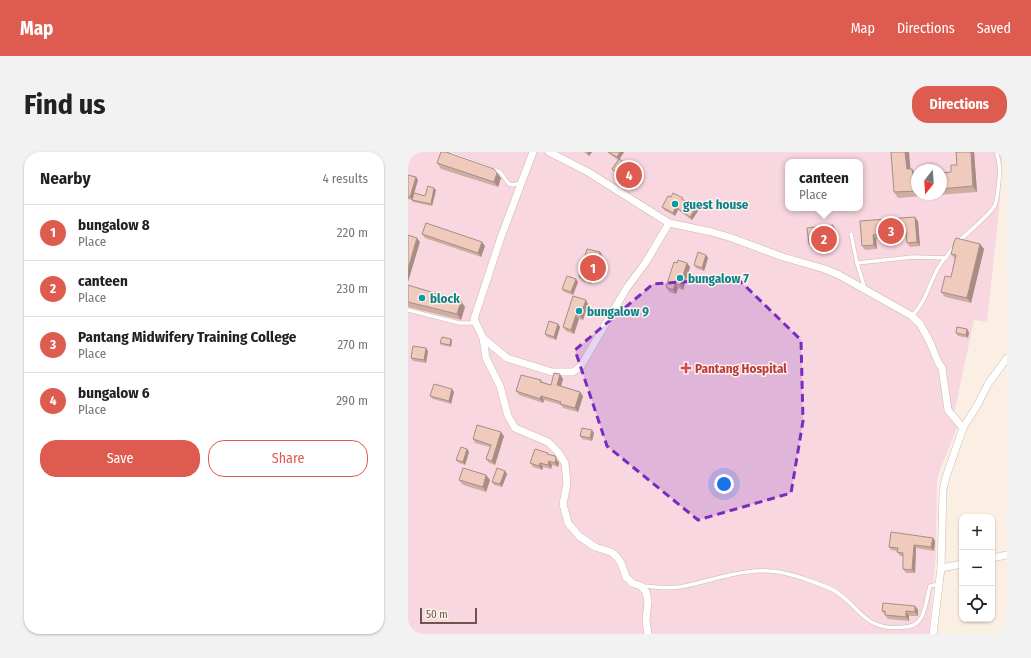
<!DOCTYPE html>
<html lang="en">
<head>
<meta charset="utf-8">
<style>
	:root { --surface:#fff; --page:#f2f2f2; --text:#222; --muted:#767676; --line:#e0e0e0; --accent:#de5c4f }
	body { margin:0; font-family:"Fira Sans Condensed",sans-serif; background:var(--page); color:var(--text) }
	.controls { position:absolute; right:12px; bottom:12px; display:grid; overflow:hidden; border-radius:8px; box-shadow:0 1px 3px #0004 }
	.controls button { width:36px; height:36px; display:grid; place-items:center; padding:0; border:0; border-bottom:1px solid var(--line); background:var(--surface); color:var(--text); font:20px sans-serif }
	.compass { position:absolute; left:503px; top:12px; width:36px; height:36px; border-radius:50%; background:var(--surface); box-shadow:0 1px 3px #0004; rotate:197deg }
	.scale { position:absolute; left:12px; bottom:10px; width:57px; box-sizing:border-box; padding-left:4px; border:2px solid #72534b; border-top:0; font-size:11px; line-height:14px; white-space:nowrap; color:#72534b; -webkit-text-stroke:3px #fef3e9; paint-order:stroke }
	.you { position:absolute; left:316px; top:332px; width:14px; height:14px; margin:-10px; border:3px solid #fff; border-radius:50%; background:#1a73e8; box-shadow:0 0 0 6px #1a73e833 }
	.badge { display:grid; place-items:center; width:26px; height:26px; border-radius:50%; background:var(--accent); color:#fff; font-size:13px; font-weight:700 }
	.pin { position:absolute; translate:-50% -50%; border:2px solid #fff; box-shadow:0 1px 4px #0006 }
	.popup { position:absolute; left:377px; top:7px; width:78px; height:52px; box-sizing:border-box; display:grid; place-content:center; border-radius:8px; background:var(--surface); filter:drop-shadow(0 1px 3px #0005); font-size:13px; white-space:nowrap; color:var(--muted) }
	.popup b { font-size:15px; color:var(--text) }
	.popup::after { content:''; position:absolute; left:50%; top:100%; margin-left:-8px; border:8px solid transparent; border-top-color:var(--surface) }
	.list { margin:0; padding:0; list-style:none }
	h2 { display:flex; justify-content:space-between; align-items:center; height:52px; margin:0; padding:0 16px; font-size:17px }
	h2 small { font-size:13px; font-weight:400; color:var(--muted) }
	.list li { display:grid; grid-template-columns:26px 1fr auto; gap:12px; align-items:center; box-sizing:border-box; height:56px; padding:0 16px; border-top:1px solid var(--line) }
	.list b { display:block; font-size:15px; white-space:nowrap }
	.list p { margin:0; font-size:13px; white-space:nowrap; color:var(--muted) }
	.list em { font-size:13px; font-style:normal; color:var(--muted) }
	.actions { display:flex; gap:8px; padding:12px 16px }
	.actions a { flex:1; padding:9px 0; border:1px solid var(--accent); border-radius:16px; text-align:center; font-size:14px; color:var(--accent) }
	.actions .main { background:var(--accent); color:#fff }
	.icon { flex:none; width:22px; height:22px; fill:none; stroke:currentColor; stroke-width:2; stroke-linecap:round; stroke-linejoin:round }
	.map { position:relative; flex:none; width:599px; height:482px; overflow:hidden; border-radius:16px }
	header { display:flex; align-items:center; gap:24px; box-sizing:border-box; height:56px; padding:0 20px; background:var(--accent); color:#fff }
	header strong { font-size:19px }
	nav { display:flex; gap:22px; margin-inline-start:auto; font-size:14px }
	.intro { display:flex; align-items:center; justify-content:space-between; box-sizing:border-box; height:96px; padding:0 24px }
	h1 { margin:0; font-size:28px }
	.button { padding:10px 18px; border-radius:16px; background:var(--accent); color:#fff; font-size:14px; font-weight:700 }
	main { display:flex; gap:24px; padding:0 24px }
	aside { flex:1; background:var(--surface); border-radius:16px; box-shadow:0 1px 3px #0004 }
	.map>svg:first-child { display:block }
</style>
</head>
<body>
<header>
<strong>Map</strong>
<nav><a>Map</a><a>Directions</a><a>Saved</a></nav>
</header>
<div class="intro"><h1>Find us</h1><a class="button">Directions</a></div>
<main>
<aside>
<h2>Nearby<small>4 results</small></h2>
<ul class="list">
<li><span class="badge">1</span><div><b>bungalow 8</b><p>Place</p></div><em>220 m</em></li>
<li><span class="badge">2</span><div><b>canteen</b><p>Place</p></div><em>230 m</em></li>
<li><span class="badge">3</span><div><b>Pantang Midwifery Training College</b><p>Place</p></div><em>270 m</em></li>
<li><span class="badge">4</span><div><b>bungalow 6</b><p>Place</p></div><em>290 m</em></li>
</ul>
<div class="actions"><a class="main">Save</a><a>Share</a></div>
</aside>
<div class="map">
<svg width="599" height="482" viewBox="0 0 599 482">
	<rect width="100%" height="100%" fill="#fbefe4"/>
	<path fill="#f8d7e0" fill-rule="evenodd" d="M0 0H594L591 59 579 170 566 168 546 262 553 266 532 318 529 329 528 400 521 482H0ZM380 10H452V56H380ZM509 18H533V42H509Z"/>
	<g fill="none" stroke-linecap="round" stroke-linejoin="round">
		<g stroke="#ceb7ae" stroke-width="4.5">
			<g id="service">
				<path d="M43 2 92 20 101 32 105 33 113 31"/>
				<path d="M443 82 449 111 457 137"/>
				<path d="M549 91C558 82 583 62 587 53 590 45 590 36 591 28 592 19 592 9 588 0"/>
				<path d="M449 111 505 105 538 106"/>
				<path d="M0 158 51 171H68"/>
				<path d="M504 164C518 148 518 141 527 122 531 112 539 104 545 96"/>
				<path d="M235 434C246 435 259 437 271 435 306 429 340 413 376 421 387 423 422 435 430 441 457 461 458 479 497 475 519 474 517 449 522 434L531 432"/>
			</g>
		</g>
		<g stroke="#ceb7ae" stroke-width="8">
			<g id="minor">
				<path d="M125 0 93 85 66 167 75 186 78 206 92 234 100 264 107 276 140 290 150 300 157 311 159 332 155 352 160 371 171 384 187 395 203 400 209 405 213 411 218 425 224 431 233 434 238 440 240 449 238 469 240 482"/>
				<path d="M141 0 180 20 261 71 304 80 324 86 375 105 417 117 431 123 504 164 512 172 521 188 530 210 534 216 540 258 555 276"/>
				<path d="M75 186 99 206 144 220H165L173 214 218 137 238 110 261 71"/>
				<path d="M584 406 599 403"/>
				<path d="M533 416 554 412"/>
				<path d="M525 482 533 416 535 338 538 325 555 276 570 252 580 232 599 206"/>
			</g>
		</g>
		<use href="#service" stroke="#fff" stroke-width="3.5"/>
		<use href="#minor" stroke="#fff" stroke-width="7"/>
	</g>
	<g fill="#ceaea3">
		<path d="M176 0H184L181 4Z"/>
		<path d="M199 0H216L211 7 235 25 228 35 208 21 204 17 210 8Z"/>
		<path d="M548 0H566L569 40 490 46 486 40 502 17H504L508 22H509V42H533V21L543 20 549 13Z"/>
		<path d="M29 11 93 26 90 35 33 17Z"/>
		<path d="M0 23 8 25 10 28 6 41 17 44 28 38 24 54 5 50 4 48 0 47Z"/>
		<path d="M263 45 277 49 288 56 290 59 284 68 270 58 267 64 256 58 254 55Z"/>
		<path d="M452 69H510L512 94 502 95 499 91 498 85 468 87 469 97 457 98 454 94Z"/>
		<path d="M428 78 430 94 404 97 401 92Z"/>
		<path d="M14 82 77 94 73 105 17 86Z"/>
		<path d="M572 92 576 97 563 151 537 145 533 140 543 125 547 107 543 102Z"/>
		<path d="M192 100 195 105 188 129 184 128 183 132 174 129 171 125Z"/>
		<path d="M298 103 300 106 296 119 288 116 286 113Z"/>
		<path d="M269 111H279L282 115 275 138 270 136 268 142 261 140 258 135Z"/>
		<path d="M168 127 170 130 165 143 156 140 154 137Z"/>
		<path d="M0 133 57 155 53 168 0 155Z"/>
		<path d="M180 152 175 168 171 167 166 182 158 179 155 175Z"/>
		<path d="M150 172 152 175 148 188 139 185 137 182Z"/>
		<path d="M561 180 560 186 550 184 548 181Z"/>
		<path d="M44 188 43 195 33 193 32 191Z"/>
		<path d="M20 199 18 211 5 209 3 206Z"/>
		<path d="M155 227 153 234 172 240 175 244 170 260 155 256 153 253 136 248 135 251 111 243 108 239 133 228 135 230 143 233Z"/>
		<path d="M44 237 46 240 43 252 25 247 22 244Z"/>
		<path d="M184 278 186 281 184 289 174 287 172 284Z"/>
		<path d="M96 284 87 313 81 311 78 307 82 295 67 291 65 287Z"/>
		<path d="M59 297 61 300 57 313 51 311 48 308Z"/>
		<path d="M140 301 141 303 147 304 151 311 150 315 144 313 143 317 135 315 134 318 125 315 122 311Z"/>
		<path d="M97 319 99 322 94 335 86 333 84 330Z"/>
		<path d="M78 323 82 328 78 340 55 333 51 328Z"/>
		<path d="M525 386 527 389 526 399 508 396 507 421H498L495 417V404H492L489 400V399L483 398 481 395Z"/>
		<path d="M507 454 510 458V464H501V469L480 467 474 459Z"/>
	</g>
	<g fill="#a78d84">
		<path d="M179 0H184L181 4Z"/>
		<path d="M212 0H216L211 8 209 5Z"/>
		<path d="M497 0H501L503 23 499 17Z"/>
		<path d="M563 0H566L569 40 565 34Z"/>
		<path d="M504 17 508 23H505Z"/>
		<path d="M232 20 235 25 228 35 225 30Z"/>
		<path d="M89 21 93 26 90 35 86 30Z"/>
		<path d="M8 25 10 28 4 48 2 45Z"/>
		<path d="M26 36 28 38 24 54 23 52Z"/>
		<path d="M268 55 270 58 267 64 265 61Z"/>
		<path d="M288 56 290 59 284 68 282 65Z"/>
		<path d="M507 65 510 69 512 94 509 90Z"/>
		<path d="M425 73 428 78 430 94 427 90Z"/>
		<path d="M465 83 468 87 469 97 466 93Z"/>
		<path d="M9 86 12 90 0 130V117Z"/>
		<path d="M74 90 77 94 73 105 70 101Z"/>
		<path d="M572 92 576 97 563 151 559 146Z"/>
		<path d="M192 100 195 105 188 129 185 125Z"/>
		<path d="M298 103 300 106 296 119 294 116Z"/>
		<path d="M279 111 282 115 275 138 272 133Z"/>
		<path d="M181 124 184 128 183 132 179 128Z"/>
		<path d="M168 127 170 130 165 143 163 140Z"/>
		<path d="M267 132 270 136 268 142 265 138Z"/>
		<path d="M178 148 180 152 175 168 172 164Z"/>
		<path d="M53 149 57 155 53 168 49 162Z"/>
		<path d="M168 163 171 167 166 182 163 178Z"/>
		<path d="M150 172 152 175 148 188 146 185Z"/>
		<path d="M559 177 561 180 560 186 558 183Z"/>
		<path d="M43 187 44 188 43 195 42 193Z"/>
		<path d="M18 196 20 199 18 211 16 208Z"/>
		<path d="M152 222 155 227 152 237 149 233Z"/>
		<path d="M44 237 46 240 43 252 41 249Z"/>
		<path d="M172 240 175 244 170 260 167 256Z"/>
		<path d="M133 244 136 248 135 251 132 247Z"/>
		<path d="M184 278 186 281 184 289 182 286Z"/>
		<path d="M93 280 96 284 87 313 84 309Z"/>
		<path d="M59 297 61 300 57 313 55 310Z"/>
		<path d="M148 307 151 311 150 315 147 311Z"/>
		<path d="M141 309 144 313 143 317 140 313Z"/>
		<path d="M132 311 135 315 134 318 131 314Z"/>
		<path d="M97 319 99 322 94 335 92 332Z"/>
		<path d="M78 323 82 328 78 340 75 335Z"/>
		<path d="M525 386 527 389 526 399 523 395Z"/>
		<path d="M506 393 508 396 507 421 504 418Z"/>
		<path d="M507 454 510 458V464L507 460Z"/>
		<path d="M498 459 501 464V469L498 465Z"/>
	</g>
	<g fill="#efcabd" stroke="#a78d84">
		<path d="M33 0H38L86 17 89 21 86 30 29 11Z"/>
		<path d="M200 0H212L209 5Z"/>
		<path d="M483 0H497L499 17H504L505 23 509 22V39L486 40Z"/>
		<path d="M548 0H563L565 34 533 37V21L543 20V13H549Z"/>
		<path d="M211 7 232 20 225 30 204 17Z"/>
		<path d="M0 23 8 25 2 45H0Z"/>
		<path d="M20 34 26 36 23 52 4 48 6 41 17 44Z"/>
		<path d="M265 41 275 46 274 47 288 56 282 65 268 55 265 61 254 55 260 44 263 45Z"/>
		<path d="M507 65 509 90 499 91 498 80 465 83 466 93 454 94 452 69Z"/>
		<path d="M18 71 74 90 70 101 14 82Z"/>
		<path d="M425 73 427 90 401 92 399 76Z"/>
		<path d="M0 83 9 86 0 117Z"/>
		<path d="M548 86 572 92 559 146 533 140 537 124 543 125 548 103 543 102 546 90Z"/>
		<path d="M179 97 192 100 185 125 181 124 179 128 171 125Z"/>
		<path d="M290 100 298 103 294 116 286 113Z"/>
		<path d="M270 108 279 111 272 133 267 132 265 138 258 135 266 110 269 111Z"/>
		<path d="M159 124 168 127 163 140 154 137Z"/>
		<path d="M0 133 53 149 49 162 0 150Z"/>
		<path d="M165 144 178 148 172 164 168 163 163 178 155 175Z"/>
		<path d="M141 169 150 172 146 185 137 182Z"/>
		<path d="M549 175 559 177 558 183 548 181Z"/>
		<path d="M34 185 43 187 42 193 32 191Z"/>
		<path d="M5 194 18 196 16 208 3 206Z"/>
		<path d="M146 221 152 222 149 233 172 240 167 256 152 252 153 250 133 244 132 247 108 239 113 223 133 228 132 230 143 233Z"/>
		<path d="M26 232 44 237 41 249 22 244Z"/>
		<path d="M69 273 93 280 84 309 78 307 83 293 65 287Z"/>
		<path d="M174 276 184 278 182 286 172 284Z"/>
		<path d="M53 295 59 297 55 310 48 308Z"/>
		<path d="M127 297 140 301 139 302 147 304 148 307 147 311 141 309 140 313 132 311 131 314 122 311Z"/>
		<path d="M55 316 78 323 75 335 51 328Z"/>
		<path d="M89 316 97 319 92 332 84 330Z"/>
		<path d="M483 380 525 386 523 395 506 393 504 418 495 417V401L489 400 490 396 481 395Z"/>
		<path d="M475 451 507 454V460L498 459V465L477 463V459H474Z"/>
	</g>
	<path fill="#7b2cbf" fill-opacity="0.2" stroke="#7b2cbf" stroke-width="3" stroke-dasharray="8 5" stroke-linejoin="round" d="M329 126 393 188 395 269 383 341 290 368 199 294 167 198 245 132Z"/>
	<g fill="#0f9aa8" stroke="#fef3e9" stroke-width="1.5">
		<circle cx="267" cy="52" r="4"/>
		<circle cx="272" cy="126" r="4"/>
		<circle cx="14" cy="146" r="4"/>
		<circle cx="171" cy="159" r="4"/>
	</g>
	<path fill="#e0444e" stroke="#fef3e9" stroke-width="1.5" d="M276 210h4v4h4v4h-4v4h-4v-4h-4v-4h4z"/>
	<g text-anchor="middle" stroke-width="3" stroke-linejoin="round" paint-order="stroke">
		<g font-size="13" font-weight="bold" fill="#0d838f" stroke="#fef3e9" text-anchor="start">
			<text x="275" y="57">guest house</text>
			<text x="280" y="131">bungalow 7</text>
			<text x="22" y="151">block</text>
			<text x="179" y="164">bungalow 9</text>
		</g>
		<g font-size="13" font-weight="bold" fill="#be3a42" stroke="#fef3e9" text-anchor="start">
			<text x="287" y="221">Pantang Hospital</text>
		</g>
	</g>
</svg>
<div class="controls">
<button>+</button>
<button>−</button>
<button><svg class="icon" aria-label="locate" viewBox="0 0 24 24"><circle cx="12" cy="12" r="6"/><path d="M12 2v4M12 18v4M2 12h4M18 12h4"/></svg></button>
</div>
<svg class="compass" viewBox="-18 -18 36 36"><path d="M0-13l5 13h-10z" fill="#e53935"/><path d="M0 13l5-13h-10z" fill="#767676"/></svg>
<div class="scale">50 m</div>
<div class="you"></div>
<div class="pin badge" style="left:185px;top:116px">1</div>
<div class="pin badge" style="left:416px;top:87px">2</div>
<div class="popup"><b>canteen</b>Place</div>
<div class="pin badge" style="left:483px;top:79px">3</div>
<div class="pin badge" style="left:221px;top:23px">4</div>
</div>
</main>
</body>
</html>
